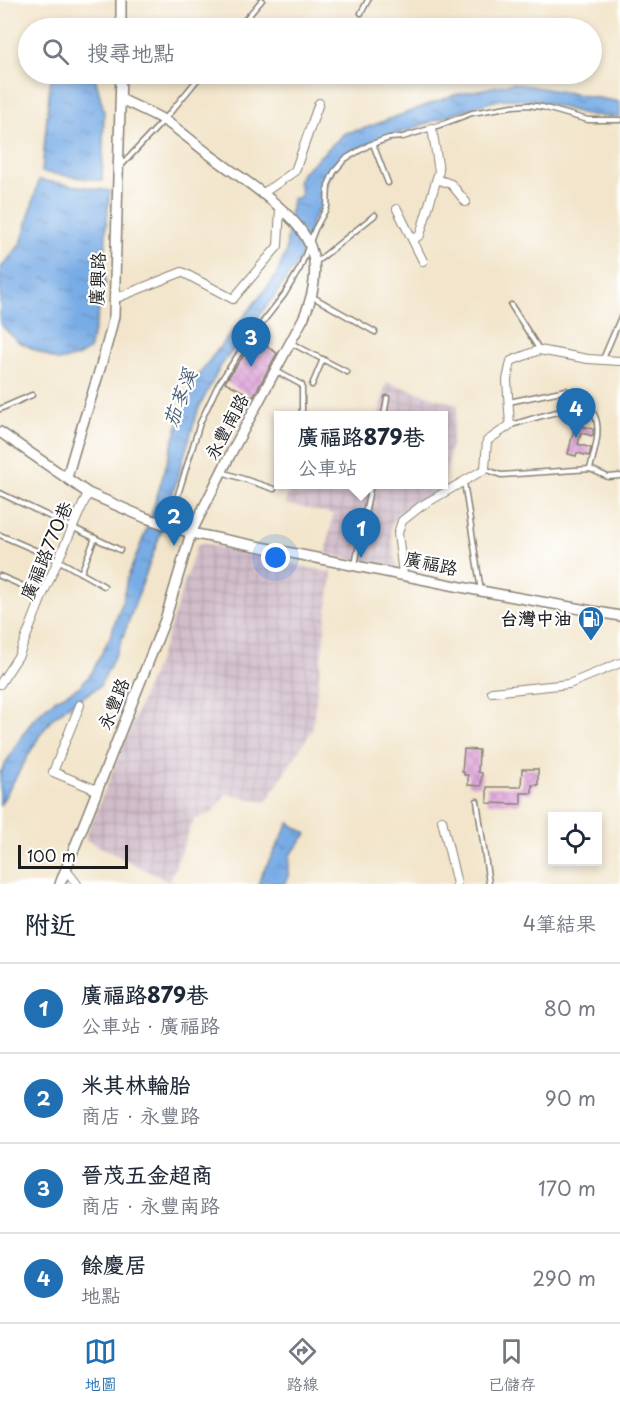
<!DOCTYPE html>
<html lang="zh-TW">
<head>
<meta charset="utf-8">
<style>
	:root { --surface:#fff; --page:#f2f2f3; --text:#1f2937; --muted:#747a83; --line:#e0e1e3; --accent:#1f6fb2 }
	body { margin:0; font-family:"Playpen Sans","LXGW WenKai TC",sans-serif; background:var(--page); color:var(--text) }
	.controls { position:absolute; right:18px; bottom:18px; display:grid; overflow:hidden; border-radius:0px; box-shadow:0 3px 9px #0003 }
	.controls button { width:54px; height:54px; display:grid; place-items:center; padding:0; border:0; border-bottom:2px solid var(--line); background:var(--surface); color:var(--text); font:30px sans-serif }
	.scale { position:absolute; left:18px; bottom:15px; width:110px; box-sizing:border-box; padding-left:6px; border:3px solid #1c1c1c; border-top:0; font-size:16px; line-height:21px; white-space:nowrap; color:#1c1c1c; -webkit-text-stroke:4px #fff; paint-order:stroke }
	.you { position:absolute; left:276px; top:558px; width:21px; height:21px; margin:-15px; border:4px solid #fff; border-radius:50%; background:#1a73e8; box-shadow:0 0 0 9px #1a73e833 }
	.badge { display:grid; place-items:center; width:39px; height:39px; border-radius:50%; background:var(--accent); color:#fff; font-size:20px; font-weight:700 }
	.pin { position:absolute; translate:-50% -50px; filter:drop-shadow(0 2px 3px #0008) }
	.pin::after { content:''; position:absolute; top:32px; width:21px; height:18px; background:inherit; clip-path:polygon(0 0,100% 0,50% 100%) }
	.popup { position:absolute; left:274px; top:411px; width:174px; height:78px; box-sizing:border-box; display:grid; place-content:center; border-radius:0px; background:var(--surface); filter:drop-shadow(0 2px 4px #0005); font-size:20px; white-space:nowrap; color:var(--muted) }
	.popup b { font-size:22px; color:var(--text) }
	.popup::after { content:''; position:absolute; left:50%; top:100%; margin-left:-12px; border:12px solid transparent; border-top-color:var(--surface) }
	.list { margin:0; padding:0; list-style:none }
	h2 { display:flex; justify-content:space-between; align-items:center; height:78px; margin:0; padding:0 24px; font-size:26px }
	h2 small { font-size:20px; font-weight:400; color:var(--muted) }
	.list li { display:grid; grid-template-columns:39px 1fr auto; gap:18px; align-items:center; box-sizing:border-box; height:90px; padding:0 24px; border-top:2px solid var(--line) }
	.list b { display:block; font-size:22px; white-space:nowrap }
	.list p { margin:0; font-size:20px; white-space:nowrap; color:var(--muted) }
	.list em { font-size:20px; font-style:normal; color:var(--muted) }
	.icon { flex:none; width:33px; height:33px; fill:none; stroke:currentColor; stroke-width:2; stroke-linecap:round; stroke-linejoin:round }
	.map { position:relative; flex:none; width:620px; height:884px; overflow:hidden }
	.search { position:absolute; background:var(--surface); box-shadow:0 3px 9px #0003; left:18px; right:18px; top:18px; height:66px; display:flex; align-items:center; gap:15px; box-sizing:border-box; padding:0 21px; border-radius:33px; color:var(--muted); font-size:22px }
	.sheet { height:438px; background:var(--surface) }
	nav { display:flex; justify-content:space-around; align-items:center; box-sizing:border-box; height:84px; border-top:2px solid var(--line); background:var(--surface); font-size:16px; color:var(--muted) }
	nav a { display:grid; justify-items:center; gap:3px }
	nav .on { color:var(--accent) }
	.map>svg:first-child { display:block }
</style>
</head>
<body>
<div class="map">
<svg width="620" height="884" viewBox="0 0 620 884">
	<defs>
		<pattern id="industrial-grid" width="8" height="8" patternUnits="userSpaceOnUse" patternTransform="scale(1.5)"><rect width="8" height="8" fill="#d1bdca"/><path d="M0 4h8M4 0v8" fill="none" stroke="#b3a2ad"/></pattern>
		<pattern id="water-ripples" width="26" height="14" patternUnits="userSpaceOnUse" patternTransform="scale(1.5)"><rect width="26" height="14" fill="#78ace5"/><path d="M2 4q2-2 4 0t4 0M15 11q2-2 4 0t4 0" fill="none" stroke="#628bb9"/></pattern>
		<pattern id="building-cross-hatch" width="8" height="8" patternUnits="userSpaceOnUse" patternTransform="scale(1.5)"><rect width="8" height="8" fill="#dfa3d9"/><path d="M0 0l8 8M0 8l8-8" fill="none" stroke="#bf8cba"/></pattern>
	</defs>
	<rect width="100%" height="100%" fill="#fff"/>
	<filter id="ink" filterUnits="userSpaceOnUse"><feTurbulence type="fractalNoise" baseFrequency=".0167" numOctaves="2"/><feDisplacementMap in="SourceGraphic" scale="12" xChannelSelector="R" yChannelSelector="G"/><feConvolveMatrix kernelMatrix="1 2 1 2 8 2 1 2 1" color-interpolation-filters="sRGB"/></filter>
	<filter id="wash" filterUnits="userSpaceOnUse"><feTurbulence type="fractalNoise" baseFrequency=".008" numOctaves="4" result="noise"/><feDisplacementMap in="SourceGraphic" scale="24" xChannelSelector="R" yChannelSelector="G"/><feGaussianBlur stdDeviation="1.35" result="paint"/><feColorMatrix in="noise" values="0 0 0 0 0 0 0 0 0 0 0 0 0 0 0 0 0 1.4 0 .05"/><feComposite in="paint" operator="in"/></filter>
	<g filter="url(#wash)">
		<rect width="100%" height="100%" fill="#f2e5cb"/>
		<g fill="url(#industrial-grid)">
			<path d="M386 382 458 405 444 484 443 416 379 415Z"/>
			<path d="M289 485H443V488L401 512 391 523 390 528 397 568 326 554 333 514 285 504Z"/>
			<path d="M202 543 332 573 312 730 266 802 227 794 212 813 194 819 169 882 85 839 165 643 196 547Z"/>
		</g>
		<g fill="url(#water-ripples)" stroke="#4a6480" stroke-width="1.5">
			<path d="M54 74H96V81L104 111 102 181 42 172 50 83Z"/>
			<path d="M513 83 620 102V117L588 115 536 100 502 99 469 108 356 149 348 154 337 164 320 195 324 201 313 219 302 256 276 294 220 367 198 410 161 532 120 645 100 686 67 707 52 719 40 735 0 805V773L20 739 32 721 45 708 55 700 79 687 91 674 110 637 123 600 127 579 148 526 180 419 193 387 202 370 276 276 286 252 288 229 292 199 300 197 301 191 298 181 303 172 345 133 363 129 454 95Z"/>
			<path d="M39 180 110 191 106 230 105 288 89 350 77 357 58 361 17 341 0 324V269L16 250 22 241Z"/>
			<path d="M289 823 307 834 290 855 288 876 284 884H259L260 878Z"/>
		</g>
		<g id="blocks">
			<g fill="url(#building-cross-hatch)">
				<path d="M255 339 277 353 253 397 225 382Z"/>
				<path d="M576 420 583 422 582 426 593 429V436L581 433 578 444 591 448 589 456 577 453 576 456 568 454Z"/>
				<path d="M464 749 479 750 478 772 482 773 481 786 468 785V775H464V772H462Z"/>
				<path d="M522 769H538V785H532V793H521V804L487 803V787H521Z"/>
			</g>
		</g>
	</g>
	<g filter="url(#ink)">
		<use href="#blocks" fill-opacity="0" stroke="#878074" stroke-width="1.5"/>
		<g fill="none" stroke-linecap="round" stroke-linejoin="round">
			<g stroke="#878074" stroke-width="7">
				<g id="service">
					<path d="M361 13 368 0"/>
					<path d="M238 28 262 0"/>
					<path d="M373 144 388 183"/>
					<path d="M119 168 164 120 202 74"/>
					<path d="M315 263 375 215"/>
					<path d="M313 297 375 332"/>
					<path d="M511 305 539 349"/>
					<path d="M291 343 347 372"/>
					<path d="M603 359 620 319"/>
					<path d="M276 371 302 385V416"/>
					<path d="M312 385 323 359"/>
					<path d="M509 402 566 390"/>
					<path d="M0 409 32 395"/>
					<path d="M384 416 387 398"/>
					<path d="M511 425C537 418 566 405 593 412 603 428 594 452 590 469"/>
					<path d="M485 469 501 475 590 469 608 477 620 476"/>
					<path d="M222 472 274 489"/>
					<path d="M464 482 481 591"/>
					<path d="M0 493 120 550"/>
					<path d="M169 524 200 423 218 385 244 346 284 295 300 268 315 229 327 207 328 185 334 172 345 159 369 145 389 138 403 137 432 128 472 113 513 106 528 105 542 107 588 120H620"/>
					<path d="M0 535 58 560 104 586"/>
					<path d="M355 565 371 484"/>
					<path d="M81 573 95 538"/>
					<path d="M0 576 42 594"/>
					<path d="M477 801 489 884"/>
				</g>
			</g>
			<g stroke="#878074" stroke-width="10">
				<g id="minor">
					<path d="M437 179 451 184 466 202"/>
					<path d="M262 194 295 171 319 103"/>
					<path d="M397 209 423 261"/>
					<path d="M413 240 420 235 439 171 432 128"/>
					<path d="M114 299 182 272 233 299 278 246 280 208"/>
					<path d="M403 575 398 533 402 521 421 506 485 469 487 441 510 425 507 380 511 361 539 350 588 359 620 361"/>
					<path d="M0 684 19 655 43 594 88 493"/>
					<path d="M492 692 569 684 620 663"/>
					<path d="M80 705 53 772 97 790"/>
					<path d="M442 820 457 884"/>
					<path d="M66 870 77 884"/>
				</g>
			</g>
			<g stroke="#878074" stroke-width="12">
				<g id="tertiary">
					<path d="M121 28V0"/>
					<path d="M0 432 88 493 146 518 191 533 481 591 620 616"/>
					<path d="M67 478C81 424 102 371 114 316L121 74"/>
					<path d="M60 884 165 620 191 533 230 455 304 317C313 296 319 269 310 246 297 212 239 177 210 155 194 143 179 129 162 119 149 112 135 106 121 99"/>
				</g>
			</g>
			<use href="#service" stroke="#fff" stroke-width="4"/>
			<use href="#minor" stroke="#fff" stroke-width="8"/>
			<use href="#tertiary" stroke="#fff" stroke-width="9"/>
		</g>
	</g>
	<defs>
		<g id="fuel-pin" transform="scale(1.35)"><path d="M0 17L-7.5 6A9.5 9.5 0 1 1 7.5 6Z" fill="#1f6fb2" stroke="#fff"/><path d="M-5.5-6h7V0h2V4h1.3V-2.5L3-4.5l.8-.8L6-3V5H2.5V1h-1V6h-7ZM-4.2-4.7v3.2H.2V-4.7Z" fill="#fff"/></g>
	</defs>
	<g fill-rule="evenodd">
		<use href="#fuel-pin" x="591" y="619"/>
	</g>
	<g text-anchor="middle" stroke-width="4.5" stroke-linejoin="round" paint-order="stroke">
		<g font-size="18" fill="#1c1c1c" stroke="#fff">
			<text transform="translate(98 279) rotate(-88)" y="6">廣興路</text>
			<text transform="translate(227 427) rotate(-62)" y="6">永豐南路</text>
			<text transform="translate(47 551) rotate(-67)" y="6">廣福路770巷</text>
			<text transform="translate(431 564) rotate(12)" y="6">廣福路</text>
			<text transform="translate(114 704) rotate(-68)" y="6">永豐路</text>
		</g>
		<g font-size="18" font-weight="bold" fill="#1c1c1c" stroke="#fff" text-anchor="end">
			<text x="572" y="625">台灣中油</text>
		</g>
		<g font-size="20" font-style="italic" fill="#455d76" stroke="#fff">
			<text transform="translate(180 398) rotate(-69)" y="7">茄苳溪</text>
		</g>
	</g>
</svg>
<div class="controls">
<button><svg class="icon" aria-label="locate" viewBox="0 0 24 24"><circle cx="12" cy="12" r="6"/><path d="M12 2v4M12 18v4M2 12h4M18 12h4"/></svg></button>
</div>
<div class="scale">100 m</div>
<div class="you"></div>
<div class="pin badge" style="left:361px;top:558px">1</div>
<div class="popup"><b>廣福路879巷</b>公車站</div>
<div class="pin badge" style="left:174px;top:546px">2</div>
<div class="pin badge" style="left:251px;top:367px">3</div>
<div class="pin badge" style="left:576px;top:438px">4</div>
<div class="search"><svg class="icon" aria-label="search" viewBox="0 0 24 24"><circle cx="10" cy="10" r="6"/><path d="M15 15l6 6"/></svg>搜尋地點</div>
</div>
<section class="sheet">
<h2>附近<small>4筆結果</small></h2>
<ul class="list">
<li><span class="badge">1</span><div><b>廣福路879巷</b><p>公車站 · 廣福路</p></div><em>80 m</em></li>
<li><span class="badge">2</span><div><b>米其林輪胎</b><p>商店 · 永豐路</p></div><em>90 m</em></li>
<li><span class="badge">3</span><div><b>晉茂五金超商</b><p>商店 · 永豐南路</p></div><em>170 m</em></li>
<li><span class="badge">4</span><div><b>餘慶居</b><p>地點</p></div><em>290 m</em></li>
</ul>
</section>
<nav>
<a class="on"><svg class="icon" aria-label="map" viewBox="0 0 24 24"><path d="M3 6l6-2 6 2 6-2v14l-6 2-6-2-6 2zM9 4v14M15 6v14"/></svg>地圖</a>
<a><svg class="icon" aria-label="directions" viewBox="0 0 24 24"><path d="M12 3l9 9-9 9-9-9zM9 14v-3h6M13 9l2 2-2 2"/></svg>路線</a>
<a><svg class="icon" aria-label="saved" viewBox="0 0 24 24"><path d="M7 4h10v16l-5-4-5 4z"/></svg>已儲存</a>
</nav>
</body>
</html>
